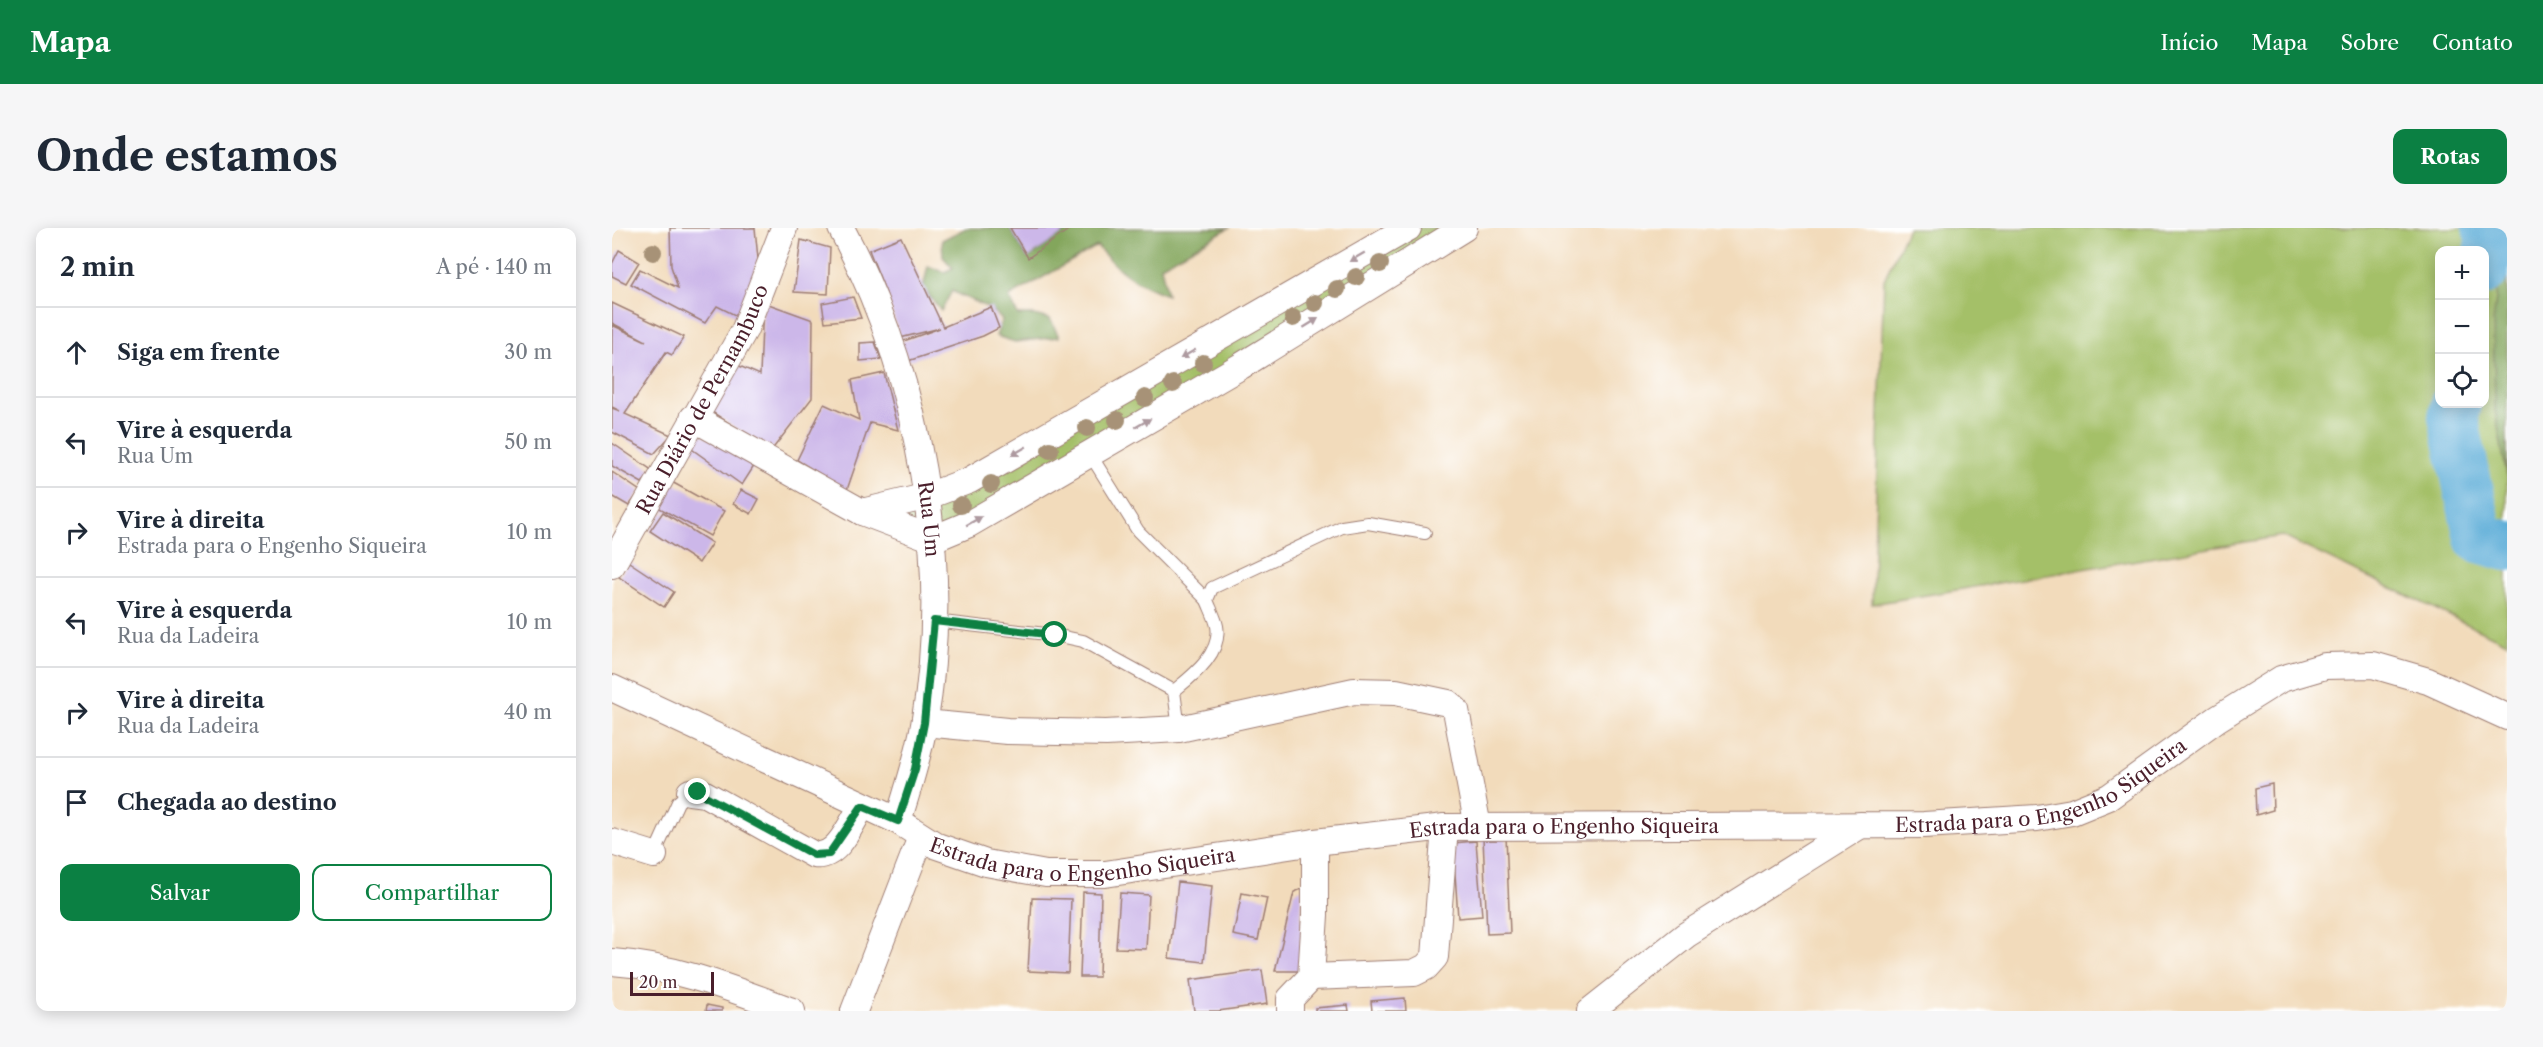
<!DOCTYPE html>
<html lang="pt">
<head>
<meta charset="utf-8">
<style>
	:root { --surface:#fff; --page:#f6f6f7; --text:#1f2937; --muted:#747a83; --line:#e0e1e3; --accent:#0b8043 }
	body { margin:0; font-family:"Libre Caslon Text",serif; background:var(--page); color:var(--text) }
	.controls { position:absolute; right:18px; top:18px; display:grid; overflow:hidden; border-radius:12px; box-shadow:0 3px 15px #0003 }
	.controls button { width:54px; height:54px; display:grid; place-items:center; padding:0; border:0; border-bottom:2px solid var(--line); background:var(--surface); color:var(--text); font:30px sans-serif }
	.scale { position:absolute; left:18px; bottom:15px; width:84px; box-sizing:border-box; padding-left:6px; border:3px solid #4a1f2b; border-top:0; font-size:16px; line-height:21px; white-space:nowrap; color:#4a1f2b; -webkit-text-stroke:4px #fff; paint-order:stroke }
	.stop { position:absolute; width:18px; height:18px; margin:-14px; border:4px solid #0b8043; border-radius:50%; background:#fff }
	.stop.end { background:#0b8043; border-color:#fff; box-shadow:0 2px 6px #0008 }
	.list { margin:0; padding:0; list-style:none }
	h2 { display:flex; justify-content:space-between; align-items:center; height:78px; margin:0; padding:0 24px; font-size:26px }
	h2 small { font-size:20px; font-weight:400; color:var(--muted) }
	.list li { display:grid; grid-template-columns:39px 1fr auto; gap:18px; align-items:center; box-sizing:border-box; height:90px; padding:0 24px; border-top:2px solid var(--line) }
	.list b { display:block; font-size:22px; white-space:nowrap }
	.list p { margin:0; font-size:20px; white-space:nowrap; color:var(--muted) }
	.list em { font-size:20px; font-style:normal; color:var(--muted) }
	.actions { display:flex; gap:12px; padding:18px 24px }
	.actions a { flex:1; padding:14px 0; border:2px solid var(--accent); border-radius:12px; text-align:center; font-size:21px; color:var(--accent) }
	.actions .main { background:var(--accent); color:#fff }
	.icon { flex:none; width:33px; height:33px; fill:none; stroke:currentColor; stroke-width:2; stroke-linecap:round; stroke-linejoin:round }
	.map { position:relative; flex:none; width:1895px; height:783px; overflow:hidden; border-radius:12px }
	header { display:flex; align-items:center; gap:36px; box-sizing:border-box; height:84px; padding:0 30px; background:var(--accent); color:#fff }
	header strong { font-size:28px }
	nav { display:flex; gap:33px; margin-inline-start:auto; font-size:21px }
	.intro { display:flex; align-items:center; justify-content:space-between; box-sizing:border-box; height:144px; padding:0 36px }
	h1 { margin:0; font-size:42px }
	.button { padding:15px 27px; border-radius:12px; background:var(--accent); color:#fff; font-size:21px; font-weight:700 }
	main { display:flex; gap:36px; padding:0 36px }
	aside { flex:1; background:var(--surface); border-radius:12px; box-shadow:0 3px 15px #0003 }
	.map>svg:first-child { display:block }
</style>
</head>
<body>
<header>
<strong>Mapa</strong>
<nav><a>Início</a><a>Mapa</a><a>Sobre</a><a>Contato</a></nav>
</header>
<div class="intro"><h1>Onde estamos</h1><a class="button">Rotas</a></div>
<main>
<aside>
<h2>2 min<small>A pé · 140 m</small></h2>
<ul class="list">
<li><svg class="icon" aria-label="ahead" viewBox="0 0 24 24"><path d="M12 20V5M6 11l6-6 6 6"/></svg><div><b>Siga em frente</b></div><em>30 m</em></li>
<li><svg class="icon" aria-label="left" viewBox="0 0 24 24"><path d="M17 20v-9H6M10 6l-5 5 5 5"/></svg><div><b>Vire à esquerda</b><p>Rua Um</p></div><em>50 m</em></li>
<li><svg class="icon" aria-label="right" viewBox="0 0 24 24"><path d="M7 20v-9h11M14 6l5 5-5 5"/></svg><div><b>Vire à direita</b><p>Estrada para o Engenho Siqueira</p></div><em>10 m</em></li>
<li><svg class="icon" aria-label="left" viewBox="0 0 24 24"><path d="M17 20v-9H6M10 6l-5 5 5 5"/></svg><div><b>Vire à esquerda</b><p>Rua da Ladeira</p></div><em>10 m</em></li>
<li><svg class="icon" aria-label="right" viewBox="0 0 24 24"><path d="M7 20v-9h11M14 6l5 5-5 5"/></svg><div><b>Vire à direita</b><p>Rua da Ladeira</p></div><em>40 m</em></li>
<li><svg class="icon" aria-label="arrive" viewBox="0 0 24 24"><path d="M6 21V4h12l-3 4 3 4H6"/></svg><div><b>Chegada ao destino</b></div></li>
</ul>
<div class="actions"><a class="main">Salvar</a><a>Compartilhar</a></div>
</aside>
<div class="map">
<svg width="1895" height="783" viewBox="0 0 1895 783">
	<rect width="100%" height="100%" fill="#fff"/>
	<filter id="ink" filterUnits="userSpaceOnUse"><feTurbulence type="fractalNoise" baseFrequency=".0167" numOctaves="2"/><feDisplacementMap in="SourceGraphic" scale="12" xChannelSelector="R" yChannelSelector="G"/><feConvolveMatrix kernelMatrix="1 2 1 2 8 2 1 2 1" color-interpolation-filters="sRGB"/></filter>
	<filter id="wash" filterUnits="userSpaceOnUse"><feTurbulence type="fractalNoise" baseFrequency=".008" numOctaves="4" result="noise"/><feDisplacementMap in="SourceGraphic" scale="24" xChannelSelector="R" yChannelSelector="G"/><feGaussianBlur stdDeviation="1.35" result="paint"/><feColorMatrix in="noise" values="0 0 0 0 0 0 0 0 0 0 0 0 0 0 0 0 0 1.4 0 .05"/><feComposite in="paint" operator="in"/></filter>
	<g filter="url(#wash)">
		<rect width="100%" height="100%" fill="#f2dbbb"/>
		<g fill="#a4c067" stroke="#777049" stroke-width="1.5" fill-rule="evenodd">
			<path d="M796 0H852L321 311 250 284 316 268Z"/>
			<path d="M1296 0H1895V415L1670 308 1260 376 1272 52ZM1828 22H1872V176H1828Z"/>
		</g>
		<g fill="#83a65c" stroke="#666244" stroke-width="1.5">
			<path d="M354 0H398L416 30 459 0H617L549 38 555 67C523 55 508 45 485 18L397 69 406 87H422L438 91 447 109 403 114 384 108 390 92C376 75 359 74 340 63L329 83 311 60 316 38 332 44 341 40 331 29 330 12Z"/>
			<path d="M1892 0H1895V248L1883 183 1881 95Z"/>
		</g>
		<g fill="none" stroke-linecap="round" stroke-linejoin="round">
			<g stroke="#5dadd8" stroke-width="50">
				<path d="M1872 42 1879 11 1875 0"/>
				<path d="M1844 176 1841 189 1867 310 1895 318"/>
			</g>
		</g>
		<g id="blocks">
			<g fill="#ccb7e9">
				<path d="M58 0H143L146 31 131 91 105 78 93 95 19 56 28 41 66 60 59 38Z"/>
				<path d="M398 0H459L416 30Z"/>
				<path d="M289 9 331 99 379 79 387 100 371 108 296 133 289 114 328 100 288 110 274 65 257 22Z"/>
				<path d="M189 12 218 20 216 66 182 64Z"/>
				<path d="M7 22 27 34 14 55 0 48V36Z"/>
				<path d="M241 69 249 90 213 94 210 75Z"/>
				<path d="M151 74 201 92 200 170 159 223 97 182 125 137 148 147Z"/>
				<path d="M0 75 72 109 60 127 54 124 13 186 59 207 42 226 0 204V180L8 183 0 179V97L34 113 0 95Z"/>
				<path d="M263 114 269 131 248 133V115Z"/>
				<path d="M272 145 286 202 258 195 235 262 185 232 212 176 247 192 240 152Z"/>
				<path d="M85 204 144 235 130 257 77 219Z"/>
				<path d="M0 215 41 243 30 255 0 238Z"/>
				<path d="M0 244 28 263 17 278 0 268Z"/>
				<path d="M58 253 112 283 98 308 44 278Z"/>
				<path d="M129 262 147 271 139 286 121 276Z"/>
				<path d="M51 284 100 315 87 335 38 303Z"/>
				<path d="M17 334 62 364 52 379 7 349Z"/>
				<path d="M1660 556 1661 582 1644 587 1643 560Z"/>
				<path d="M894 608 898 705 875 706 871 609Z"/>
				<path d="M864 613 870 688 846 690 841 615Z"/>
				<path d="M566 654 600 658 592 734 557 730Z"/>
				<path d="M690 661 689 743H663L682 664Z"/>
				<path d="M471 664 489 665 487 749H468Z"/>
				<path d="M508 665 537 667 534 721 504 720Z"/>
				<path d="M630 665 655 670 646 712 621 707Z"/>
				<path d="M420 670 459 671 456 745 416 743Z"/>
				<path d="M650 742 655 776 606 783H582L578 752Z"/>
				<path d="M793 770 794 783H760L759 773Z"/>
				<path d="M95 777 110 780V783H94Z"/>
				<path d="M736 777 737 783H703V780Z"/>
			</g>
		</g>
	</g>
	<g filter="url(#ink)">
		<use href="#blocks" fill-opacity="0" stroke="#9e7d73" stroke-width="1.5"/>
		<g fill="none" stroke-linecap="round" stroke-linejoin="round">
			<g stroke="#9e7d73" stroke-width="14">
				<g id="lane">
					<path d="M478 226 526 303 595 372"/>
					<path d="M322 393 443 407 471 413 562 463 567 501"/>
					<path d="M562 463C580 448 610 426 605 398 603 389 598 380 595 372L600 360 730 299 756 295 813 305"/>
					<path d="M42 627 66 574 78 564"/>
				</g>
			</g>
			<g stroke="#9e7d73" stroke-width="28">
				<g id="street">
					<path id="s1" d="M229 0C307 147 341 332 312 497 306 530 296 561 286 593"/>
					<path d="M81 190 250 284 321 311 357 296 629 138 852 0"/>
					<path d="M250 284 316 268 358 252 796 0"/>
					<path id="s2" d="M0 337 133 101 172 0"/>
					<path id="s3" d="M0 460 286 593 325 618 374 635 434 646H493L703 614 833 599 1312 597 1425 590 1460 584 1497 569 1605 491 1669 451 1713 438 1761 437 1816 453 1895 489"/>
					<path d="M313 495 395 503 494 505 567 501 742 463 784 464 836 475 844 482 866 599"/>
					<path d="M78 564 93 566 202 627C226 631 239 595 250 578"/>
					<path d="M0 614 42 627"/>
					<path d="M0 734C63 738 121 761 180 783"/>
					<path d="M699 749 802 745 814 739 823 729 833 599"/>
					<path d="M242 783 309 609"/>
					<path d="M678 783V771L699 749 703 687V614"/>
					<path d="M978 783 1074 707 1249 597"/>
				</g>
			</g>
			<use href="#lane" stroke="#fff" stroke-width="12"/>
			<use href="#street" stroke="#fff" stroke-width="26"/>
		</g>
		<g fill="#a79277">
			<circle cx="41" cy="24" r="9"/>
			<circle cx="768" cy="36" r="9"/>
			<circle cx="744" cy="49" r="9"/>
			<circle cx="725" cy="61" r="9"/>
			<circle cx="703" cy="75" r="9"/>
			<circle cx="681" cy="90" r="9"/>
			<circle cx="591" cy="135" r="9"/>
			<circle cx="561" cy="156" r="9"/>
			<circle cx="533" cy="170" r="9"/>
			<circle cx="505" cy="192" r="9"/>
			<circle cx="475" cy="200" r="9"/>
			<circle cx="438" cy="222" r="9"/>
			<circle cx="379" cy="256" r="9"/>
			<circle cx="349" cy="277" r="9"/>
		</g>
		<defs><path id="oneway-solid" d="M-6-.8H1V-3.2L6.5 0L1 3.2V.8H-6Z" transform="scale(1.5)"/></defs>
		<g fill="#ae9aa0">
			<use href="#oneway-solid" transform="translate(745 29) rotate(150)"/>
			<use href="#oneway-solid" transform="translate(699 95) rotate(-32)"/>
			<use href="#oneway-solid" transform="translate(576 126) rotate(150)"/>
			<use href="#oneway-solid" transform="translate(531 195) rotate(-30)"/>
			<use href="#oneway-solid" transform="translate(407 223) rotate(150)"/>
			<use href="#oneway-solid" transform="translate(362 293) rotate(-29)"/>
		</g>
	</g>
	<g fill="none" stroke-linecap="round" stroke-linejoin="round" filter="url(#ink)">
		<path stroke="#0b8043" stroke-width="8" d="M86 564 202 627 217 626 250 578 286 593 303 541 312 495 322 393 443 407"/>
	</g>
	<g text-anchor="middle" stroke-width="5" stroke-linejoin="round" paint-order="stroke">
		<g font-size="20" fill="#4a1f2b" stroke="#fff">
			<text dy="7" stroke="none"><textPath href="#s2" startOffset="189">Rua Diário de Pernambuco</textPath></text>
			<text dy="7" stroke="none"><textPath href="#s1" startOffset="306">Rua Um</textPath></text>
			<text dy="7" stroke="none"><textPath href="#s3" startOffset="1482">Estrada para o Engenho Siqueira</textPath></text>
			<text dy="7" stroke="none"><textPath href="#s3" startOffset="996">Estrada para o Engenho Siqueira</textPath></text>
			<text dy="7" stroke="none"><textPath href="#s3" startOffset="510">Estrada para o Engenho Siqueira</textPath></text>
		</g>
	</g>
</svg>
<div class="controls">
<button>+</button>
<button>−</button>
<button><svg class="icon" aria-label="locate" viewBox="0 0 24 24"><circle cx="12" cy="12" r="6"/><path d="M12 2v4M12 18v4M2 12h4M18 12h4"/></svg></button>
</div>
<div class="scale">20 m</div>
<div class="stop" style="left:443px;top:407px"></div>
<div class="stop end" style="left:86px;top:564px"></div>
</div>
</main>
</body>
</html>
